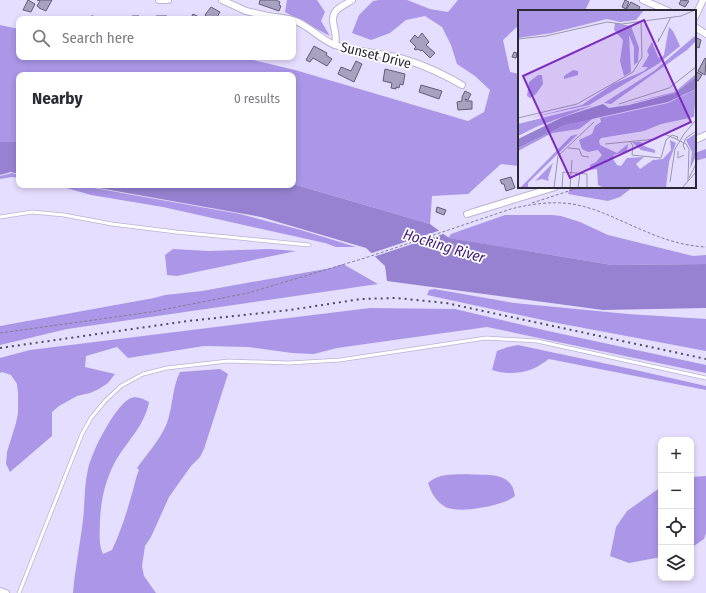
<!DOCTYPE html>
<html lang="en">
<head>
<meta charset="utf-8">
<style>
	:root { --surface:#fff; --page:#f2f2f3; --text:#2b2b33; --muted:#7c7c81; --line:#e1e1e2 }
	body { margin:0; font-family:"Fira Sans Condensed",sans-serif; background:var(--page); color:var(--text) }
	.controls { position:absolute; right:12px; bottom:12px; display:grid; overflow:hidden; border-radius:8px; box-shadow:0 2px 6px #0003 }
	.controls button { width:36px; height:36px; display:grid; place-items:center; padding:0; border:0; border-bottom:1px solid var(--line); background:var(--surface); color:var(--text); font:20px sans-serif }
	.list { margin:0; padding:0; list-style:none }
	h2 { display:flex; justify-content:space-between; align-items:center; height:52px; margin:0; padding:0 16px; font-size:17px }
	h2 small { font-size:13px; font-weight:400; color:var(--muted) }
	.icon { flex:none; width:22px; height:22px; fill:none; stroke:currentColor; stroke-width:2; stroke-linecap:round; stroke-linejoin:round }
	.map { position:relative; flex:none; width:706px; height:593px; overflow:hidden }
	.search { position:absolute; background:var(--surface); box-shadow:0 2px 6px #0003; left:16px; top:16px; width:280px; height:44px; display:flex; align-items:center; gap:10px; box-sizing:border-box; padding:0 14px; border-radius:8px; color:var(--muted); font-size:15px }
	.panel { position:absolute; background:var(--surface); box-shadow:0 2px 6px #0003; left:16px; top:72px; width:280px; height:116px; border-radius:8px }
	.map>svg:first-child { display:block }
</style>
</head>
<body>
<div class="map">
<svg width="706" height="593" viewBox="0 0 706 593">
	<rect width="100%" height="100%" fill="#e5defe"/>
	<g fill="#ab96e7">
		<path d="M287 0H317L325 12 321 21 330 36 285 12Z"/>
		<path d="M379 0H407L430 9 448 12 458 0H590L585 11H519V25L503 40 510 72 519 74V166L501 164 468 194 432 196 430 224 293 184V75H19V142H0V25L19 29V57H178L249 59 295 70 468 121 484 112 490 90 475 76 457 64 451 45 442 27 425 16 406 20 390 33 371 40 352 33 359 15 373 1Z"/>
		<path d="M706 149V158L695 161V153Z"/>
		<path d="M12 173 19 175V178L12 177 0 179V176Z"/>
		<path d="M56 185H77L240 214 301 230 356 247H336L325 243 163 207 91 195Z"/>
		<path d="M570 187H633L620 197 608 201 568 194Z"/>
		<path d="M505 215H552L561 216 580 222 608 235 693 256 706 255V264L612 265 448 238 451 234Z"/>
		<path d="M173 249 208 251 269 249 296 251 177 276 167 275 165 255Z"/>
		<path d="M343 264 378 284 67 329 0 345V326L154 298 165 295 202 291 331 268Z"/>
		<path d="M434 289 514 303 628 314 706 319V351L552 322 427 295 429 290Z"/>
		<path d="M370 308 455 309 548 331 706 365V373L487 327 337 348 314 354 292 353 248 347 204 346 128 358 117 347 86 356 85 367 115 374 108 383 99 389 90 393 77 396 59 406 52 412V436L10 472 6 464 7 452 16 423 18 413V393L17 384 11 375 2 372 0 373V358L30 350Z"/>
		<path d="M518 345 631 369 706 386V390L549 359C543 363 536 368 530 370 518 374 504 374 492 370L497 351 508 347Z"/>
		<path d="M220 369 228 374 204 449 200 457 191 466 169 497 151 537 145 546 142 566 144 576 156 593H73C75 569 80 545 83 520 85 503 84 486 88 469 92 451 114 408 129 399 136 395 143 399 149 402 145 426 125 443 114 464 105 482 101 500 100 520 100 532 98 543 103 554L112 550C120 533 126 515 131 497 134 488 135 479 139 470L137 468C147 454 160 440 167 423 173 406 172 388 180 372Z"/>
		<path d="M466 474C481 476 503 471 512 486 514 489 514 493 515 496 512 498 508 501 504 502 491 507 455 514 444 506 435 500 431 492 428 483 440 473 450 475 466 474Z"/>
		<path d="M706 476V533L704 539 691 548V477Z"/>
		<path d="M661 487V557L629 563 610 556 616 527 627 511Z"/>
	</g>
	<g fill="#9782d1">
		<path d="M0 142H19V174L11 172 0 175Z"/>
		<path d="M293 184 430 224 449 238 612 265 706 264V308L603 310 387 281 385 266 366 248 261 217 82 185Z"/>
	</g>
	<path fill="#e5defe" d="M441 230 446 233 373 257 369 254Z"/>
	<g fill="#a8a1c0" stroke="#635d78">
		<path d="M28 0 35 4 31 12 23 10Z"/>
		<path d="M37 0H52L46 11 39 8V7L37 6 40 1Z"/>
		<path d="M260 0H276L280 2 279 5 281 6 279 11 259 4Z"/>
		<path d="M625 0 629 2 626 9 622 7Z"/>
		<path d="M681 0 689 1 685 7 679 4Z"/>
		<path d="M631 2 640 7 638 11H629L626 10Z"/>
		<path d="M211 7 220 12 216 19H205L206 16 205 15Z"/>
		<path d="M193 14 199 17 198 19 191 18Z"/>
		<path d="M91 16 99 17V19H86V17L91 18Z"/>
		<path d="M132 16H139V18L145 19H126L127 18H132Z"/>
		<path d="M156 16H167L168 19H150L156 17Z"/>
		<path d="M422 33 429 42 426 45 435 53 430 58 422 50 421 51 418 49 416 50 414 49 416 47 410 41 415 35 418 38Z"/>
		<path d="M695 37 701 40 699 48 695 46Z"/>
		<path d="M314 46 327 53 326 55 332 59 327 66 313 58 310 62 306 60Z"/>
		<path d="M514 52 517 53 516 58 512 57Z"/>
		<path d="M705 58 706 59 705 75 698 71Z"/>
		<path d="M356 61 362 64 354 82 338 74 341 67 351 71Z"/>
		<path d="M385 69 405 74 403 85 400 84 399 88 396 87V89L391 88 392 83 383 81Z"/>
		<path d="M695 71 702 75 698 81 695 80Z"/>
		<path d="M421 85 442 91 439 99 419 92Z"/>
		<path d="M465 91 471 94 468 100 465 99 466 101H472V109L458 110 457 102 462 101V97Z"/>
		<path d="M511 177 515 188 506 191 504 184H502L500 180Z"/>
		<path d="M437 207 446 210 444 215 436 212Z"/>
	</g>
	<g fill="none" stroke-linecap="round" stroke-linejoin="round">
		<g stroke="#bbb4d3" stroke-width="4.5">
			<g id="lane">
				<path d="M0 217 32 212 64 215 112 224 176 232 309 245"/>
				<path d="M19 593 82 434 91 418 105 401 121 386 143 374 167 368 228 361 289 363 340 360 486 338 537 341 706 378"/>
			</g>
		</g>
		<g stroke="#bbb4d3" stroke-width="8">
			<g id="street">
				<path d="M159 0H168"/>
				<path d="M222 0 246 11 268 16 289 19"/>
				<path d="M643 0 668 11"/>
				<path d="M695 17 703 0"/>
				<path d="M293 20C309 25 319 39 335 45 355 52 375 52 395 57 418 62 441 73 462 85"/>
				<path d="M695 27 706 34"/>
				<path d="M335 45C339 33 328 20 336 11 340 6 347 4 352 0"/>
				<path d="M695 140 706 135"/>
				<path d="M467 214 555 187"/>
				<path d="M0 591 6 593"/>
			</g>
		</g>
		<g stroke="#837e94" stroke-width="1" stroke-dasharray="3 2" stroke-linecap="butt">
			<path d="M532 203 581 187"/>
			<path d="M0 333 151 312 248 293 365 258 511 209C530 204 552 201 572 204 598 208 622 222 647 232 665 240 686 246 706 247"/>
		</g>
		<use href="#lane" stroke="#fff" stroke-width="3"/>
		<use href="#street" stroke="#fff" stroke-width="6"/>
		<path stroke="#514d5d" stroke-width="2" stroke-dasharray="2 4" stroke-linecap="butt" d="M0 348 188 321 290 310 361 299 396 298 446 303 706 359"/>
	</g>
	<g text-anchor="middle" stroke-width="3.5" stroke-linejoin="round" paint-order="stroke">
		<g font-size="14" fill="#2c2935" stroke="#fff">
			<text transform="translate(376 55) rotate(14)" y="5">Sunset Drive</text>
		</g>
		<g font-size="15" font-style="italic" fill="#411c7a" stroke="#fff">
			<text transform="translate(444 246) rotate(17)" y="5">Hocking River</text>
		</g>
	</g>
	<g transform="translate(518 10)">
		<rect width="178" height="178" fill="#e5defe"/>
		<path d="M0 0H126L118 10 102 12 89 9 34 23 0 28ZM97 13 113 16 121 38 120 52 116 55V37L111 25 113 62 106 66 102 51 105 30 96 20ZM151 17 155 21 162 36 140 54 71 95 7 109 64 95 95 74 126 61 130 57H124L131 45 129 41 134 32 140 47 143 48 146 45ZM178 25V31L169 40 93 94 86 93 136 61ZM55 60 60 61V65L46 69V66ZM178 64V67L157 83 92 98 157 82ZM20 65H24L25 74 18 84 12 88 9 86 11 72ZM178 79 176 107 143 114 126 121 83 128 81 131 82 135 99 143 110 134 109 141 96 145 95 149 99 155 103 156 109 148 126 147 118 154 122 159 135 150 145 149 153 140 152 130 158 133 151 152 148 178H86L80 175 79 159 72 160V155L78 152 84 145 80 140 70 142 64 139 61 130 74 124 77 116 83 112 82 108 150 93ZM76 95 18 117 0 126V114ZM77 107 61 119 34 123 0 141V138L47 115ZM60 124 10 173V178H2L53 126ZM177 124 178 146 172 159 174 142 168 130ZM114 132H123L126 136 137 140V143L123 140ZM35 153 30 168 31 171 24 169 17 171Z" fill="#ab96e7"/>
		<path d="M178 67V79L150 92 47 115 0 138V129L45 107 85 94 91 98 111 95 157 83Z" fill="#9782d1"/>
		<path fill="none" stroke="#9b96ae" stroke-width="1" d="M141 28 140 32 153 7M0 29 28 26 89 12 104 14 163 6 177 0M101 94 151 78 178 57M0 108 59 94 115 62 124 47 123 11M112 131 115 136 114 145 143 148 148 130 154 125 160 127 159 129M87 134 138 129 146 124 156 128 168 134 171 139 170 171M50 138 61 139 64 146 71 147M167 140 165 135 168 128 178 121M160 141V148L166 145M171 168 178 154M152 172 157 139 166 124 178 110M36 178 40 146 76 112M44 178 45 162 69 164V178M52 178 54 150M60 178 62 163M164 178 178 162"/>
		<path fill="#7b2cbf" fill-opacity="0.15" stroke="#7b2cbf" stroke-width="2" d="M126 10 173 112 52 168 5 66Z"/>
		<rect width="178" height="178" fill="none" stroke="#2c2935" stroke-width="2"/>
	</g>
</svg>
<div class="controls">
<button>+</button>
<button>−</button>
<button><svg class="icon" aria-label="locate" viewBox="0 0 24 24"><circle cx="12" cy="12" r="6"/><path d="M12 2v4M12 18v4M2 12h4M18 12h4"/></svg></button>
<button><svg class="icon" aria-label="layers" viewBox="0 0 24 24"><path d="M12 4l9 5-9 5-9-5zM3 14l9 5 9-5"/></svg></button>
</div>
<div class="search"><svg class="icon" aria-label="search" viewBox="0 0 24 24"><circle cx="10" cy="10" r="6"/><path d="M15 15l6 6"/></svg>Search here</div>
<section class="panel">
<h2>Nearby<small>0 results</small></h2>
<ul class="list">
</ul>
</section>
</div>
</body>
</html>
